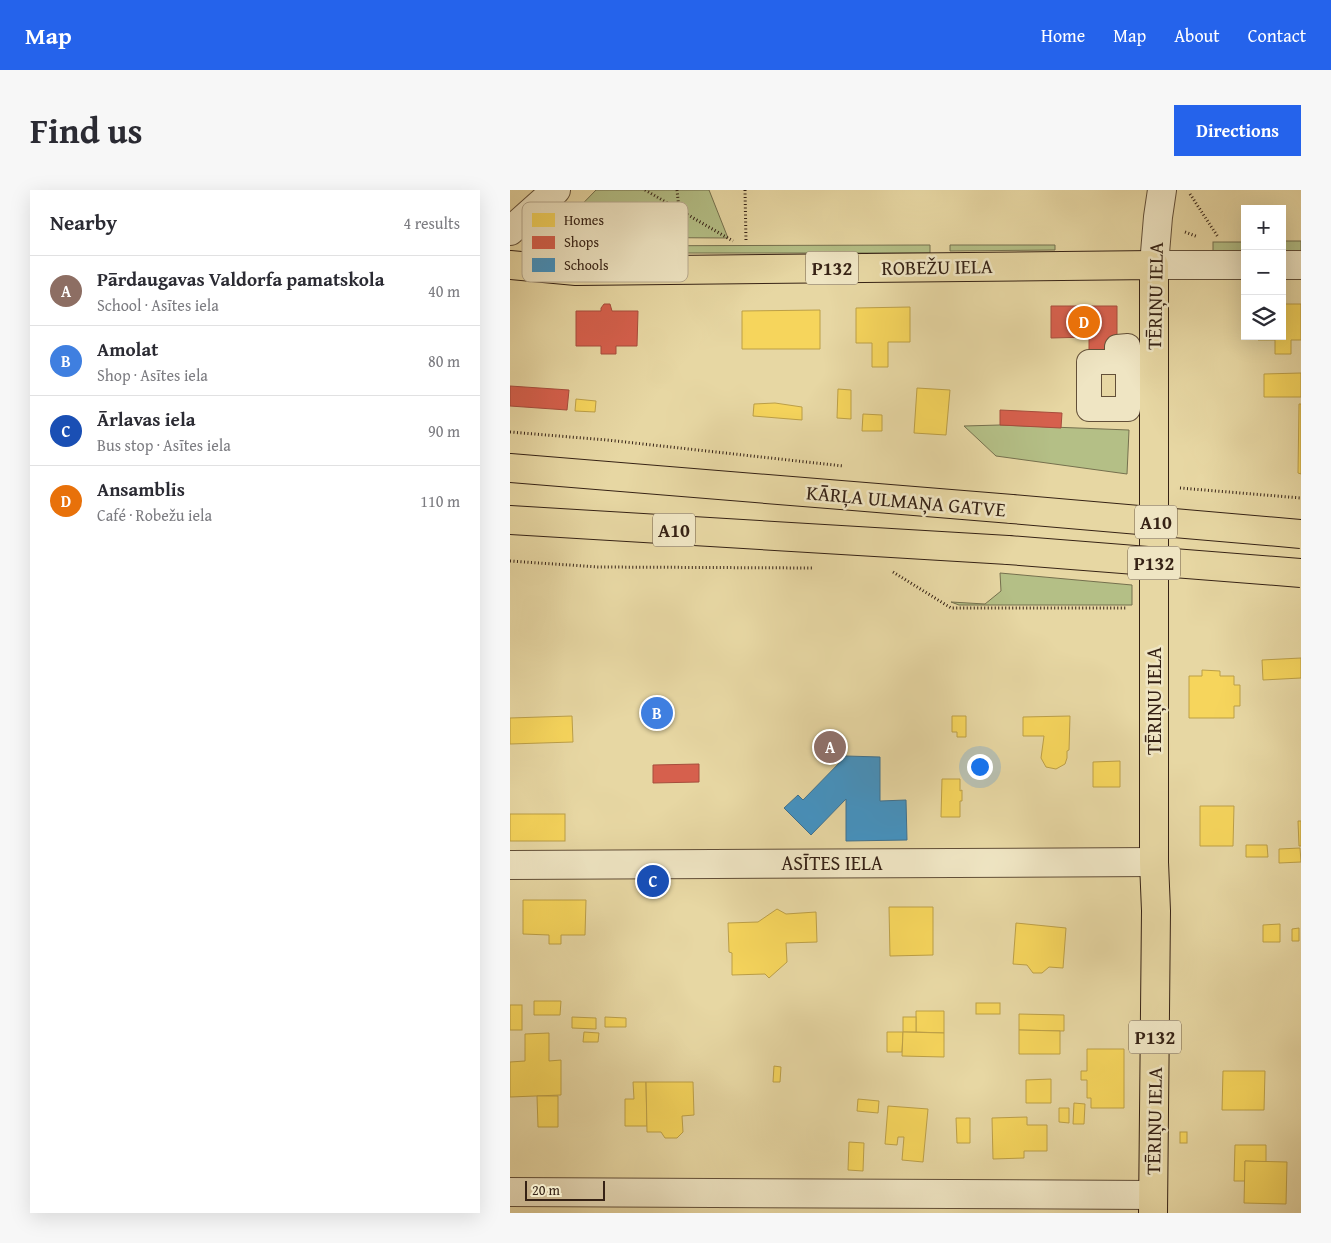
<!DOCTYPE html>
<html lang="en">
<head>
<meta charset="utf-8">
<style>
	:root { --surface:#fff; --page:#f7f7f7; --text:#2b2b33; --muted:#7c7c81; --line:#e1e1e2; --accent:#2563eb }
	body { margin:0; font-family:"Gentium Book Plus",serif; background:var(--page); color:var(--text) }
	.controls { position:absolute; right:15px; top:15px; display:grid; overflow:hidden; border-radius:0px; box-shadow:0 5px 20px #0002 }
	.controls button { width:45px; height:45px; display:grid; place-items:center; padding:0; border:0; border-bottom:1px solid var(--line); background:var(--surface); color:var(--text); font:25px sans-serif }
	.scale { position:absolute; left:15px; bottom:12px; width:80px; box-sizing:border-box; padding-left:5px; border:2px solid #362215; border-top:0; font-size:14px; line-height:18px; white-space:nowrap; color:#362215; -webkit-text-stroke:4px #efe5c3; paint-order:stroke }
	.you { position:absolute; left:469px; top:576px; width:18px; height:18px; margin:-12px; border:4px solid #fff; border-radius:50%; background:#1a73e8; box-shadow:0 0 0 8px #1a73e833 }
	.badge { display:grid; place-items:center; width:32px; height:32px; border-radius:50%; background:var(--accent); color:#fff; font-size:16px; font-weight:700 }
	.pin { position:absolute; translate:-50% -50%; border:2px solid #fff; box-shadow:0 1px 5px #0006 }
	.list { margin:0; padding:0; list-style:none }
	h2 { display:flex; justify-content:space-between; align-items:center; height:65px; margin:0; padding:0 20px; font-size:21px }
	h2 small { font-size:16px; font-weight:400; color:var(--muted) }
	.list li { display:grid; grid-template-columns:32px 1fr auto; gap:15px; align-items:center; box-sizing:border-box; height:70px; padding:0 20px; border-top:1px solid var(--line) }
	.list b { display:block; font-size:19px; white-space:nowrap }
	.list p { margin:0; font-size:16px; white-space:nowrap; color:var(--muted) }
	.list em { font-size:16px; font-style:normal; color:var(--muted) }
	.icon { flex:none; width:28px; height:28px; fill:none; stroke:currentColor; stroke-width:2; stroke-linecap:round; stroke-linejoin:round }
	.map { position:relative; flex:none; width:791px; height:1023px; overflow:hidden; border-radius:0px }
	header { display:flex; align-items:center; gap:30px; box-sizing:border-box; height:70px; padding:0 25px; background:var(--accent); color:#fff }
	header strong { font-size:24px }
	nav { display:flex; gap:28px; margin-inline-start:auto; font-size:18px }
	.intro { display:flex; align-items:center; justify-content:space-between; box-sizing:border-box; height:120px; padding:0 30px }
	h1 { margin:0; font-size:35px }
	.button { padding:12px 22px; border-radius:0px; background:var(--accent); color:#fff; font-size:18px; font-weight:700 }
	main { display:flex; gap:30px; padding:0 30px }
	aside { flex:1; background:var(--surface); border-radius:0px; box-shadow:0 5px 20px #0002 }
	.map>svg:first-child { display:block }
</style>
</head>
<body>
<header>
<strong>Map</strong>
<nav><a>Home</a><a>Map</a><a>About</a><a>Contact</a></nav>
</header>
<div class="intro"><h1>Find us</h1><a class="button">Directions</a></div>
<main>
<aside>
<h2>Nearby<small>4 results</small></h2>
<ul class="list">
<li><span class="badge" style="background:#8d6e63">A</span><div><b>Pārdaugavas Valdorfa pamatskola</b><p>School · Asītes iela</p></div><em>40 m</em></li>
<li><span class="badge" style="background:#3f7fe0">B</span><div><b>Amolat</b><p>Shop · Asītes iela</p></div><em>80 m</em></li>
<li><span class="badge" style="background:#1a4fb4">C</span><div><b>Ārlavas iela</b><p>Bus stop · Asītes iela</p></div><em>90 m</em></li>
<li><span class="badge" style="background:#e8710a">D</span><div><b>Ansamblis</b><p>Café · Robežu iela</p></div><em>110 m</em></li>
</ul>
</aside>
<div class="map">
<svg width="791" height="1023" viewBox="0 0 791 1023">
	<rect width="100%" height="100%" fill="#e7d7a3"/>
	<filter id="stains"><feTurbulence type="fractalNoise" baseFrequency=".004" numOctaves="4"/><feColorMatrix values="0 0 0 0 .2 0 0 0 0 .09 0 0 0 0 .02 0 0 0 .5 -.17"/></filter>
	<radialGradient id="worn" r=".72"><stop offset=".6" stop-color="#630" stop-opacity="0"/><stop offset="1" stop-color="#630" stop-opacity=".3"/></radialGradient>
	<g fill="#b4bf86" stroke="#75704e">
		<path d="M86 0H199L218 48 65 47 51 44 50 37Z"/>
		<rect x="772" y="51" width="19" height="11"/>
		<rect x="703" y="52" width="32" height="10"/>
		<path d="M420 55V63H58V56Z"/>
		<path d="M440 55H545V60L440 61Z"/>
		<path d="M490 235 619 240 617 284 486 266 454 236Z"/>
		<path d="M490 383 622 395V415H449L441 412 475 414 491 401Z"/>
	</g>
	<g fill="#f6d55c" stroke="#bc9f47">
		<path d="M772 114H791V150H781V164H765V150H748V146H772Z"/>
		<path d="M400 117V152H378V177H362V153H346V118Z"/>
		<path d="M310 120V159H232V121Z"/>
		<path d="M791 183V207H754V184Z"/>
		<path d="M407 198 440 200 436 245 404 243Z"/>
		<path d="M328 199 341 200V229L327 228Z"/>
		<path d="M66 209 86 211 85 222 65 221Z"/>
		<path d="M265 213 292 217V230L243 226 244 214Z"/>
		<path d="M789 214H791V284L788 283Z"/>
		<path d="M353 224 372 225V241H352Z"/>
		<path d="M791 468V488L753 490 752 470Z"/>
		<path d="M692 480 710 481V486H724V495H730V516H724V528H679V486H692Z"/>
		<path d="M62 526 63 552 0 554V528Z"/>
		<path d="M442 526H456V547H447V542H442Z"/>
		<path d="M560 526 559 560 557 561V568L555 574 546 579 536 577 531 568 534 546H513V527Z"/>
		<path d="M610 571V597H583V572Z"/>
		<path d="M432 589H450V601L452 600V611H450V627H431Z"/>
		<path d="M690 616H724L723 656H690Z"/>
		<rect x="0" y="624" width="55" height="27"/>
		<path d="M788 631H791V656H789Z"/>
		<path d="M736 655H757L758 667H736Z"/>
		<path d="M790 658 791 672 769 673V659Z"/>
		<path d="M13 710H76L75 745H51V754H39V745L13 744Z"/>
		<path d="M379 717H423V765L380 766Z"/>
		<path d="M267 719 276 724 306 722 307 752 276 753 277 772 259 788 255 784 222 785V763L219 762 218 733 248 732Z"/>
		<path d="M506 733 556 738 553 778 539 777 532 783H523L517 775 503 774Z"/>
		<path d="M770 734V752H753V735Z"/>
		<path d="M789 738V751H782V739Z"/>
		<path d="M24 811H51L50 825H24Z"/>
		<rect x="466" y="813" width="24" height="11"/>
		<rect x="0" y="815" width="12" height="25"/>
		<path d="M406 821H434V843L406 842Z"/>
		<path d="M509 824 554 825V841L509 840Z"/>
		<path d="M62 827 86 828V839L62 838Z"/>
		<path d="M95 827 116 828V837H95Z"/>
		<rect x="393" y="827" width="13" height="15"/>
		<path d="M509 840 550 841V864H509Z"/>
		<path d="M74 842 89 843 88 852H73Z"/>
		<path d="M377 842H393L392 862H377Z"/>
		<path d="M393 842 434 843V867L392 866Z"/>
		<path d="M39 843V871L51 870V905L0 907V872L15 871V844Z"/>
		<path d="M577 859H614V918H581V908H577V890H571V881H577Z"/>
		<path d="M264 876 271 877 270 892H263Z"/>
		<path d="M713 881H755L754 920H712Z"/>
		<path d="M541 889V913H516V890Z"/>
		<path d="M123 892H136L137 936H115V909H124Z"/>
		<path d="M136 892H183L184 925 172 926 173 942 167 948H155L151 942H137Z"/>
		<path d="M27 906H48V937H28Z"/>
		<path d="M348 909 369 911 368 923 347 921Z"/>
		<path d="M564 913 575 914 574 934H563Z"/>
		<path d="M378 916 418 919 413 972 392 970 394 947H388L387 955 375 954Z"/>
		<path d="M549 918H559V933L549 932Z"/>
		<path d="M517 927V935H537V961H514V968L483 969 482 928Z"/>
		<path d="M446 928H460V953H447Z"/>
		<rect x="670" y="942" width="7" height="11"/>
		<path d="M339 952 354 953 353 981 338 980Z"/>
		<path d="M725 955H756V972L735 971V991H724Z"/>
		<path d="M735 971 777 972 776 1014 734 1013Z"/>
	</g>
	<g fill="#d6604d" stroke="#a64d3c">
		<path d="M94 114H100L102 121H128L127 156H106V164H91V156H66V121H91V118Z"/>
		<path d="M541 116H607V153L579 172V147L541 148Z"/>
		<path d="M0 196 59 200 57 220 0 216Z"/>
		<path d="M490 220 552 223 551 238 490 235Z"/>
		<path d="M189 574V592L143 593V575Z"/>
	</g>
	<path fill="#4393c3" stroke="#3f718f" d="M336 566 370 567V611L396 610 397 650 336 651V609L301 645 274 618 288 605 293 610Z"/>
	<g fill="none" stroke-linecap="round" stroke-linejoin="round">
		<g stroke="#624f38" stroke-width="26">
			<path id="pedestrian" d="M618 156V219H579V172H607V157Z"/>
		</g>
		<g stroke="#624f38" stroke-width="30">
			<g id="minor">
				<path d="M0 41 46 0"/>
				<path d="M644 75H735"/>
				<path d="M772 75H791"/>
				<path d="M0 675 644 672"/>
				<path d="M0 1002 643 1005"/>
			</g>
		</g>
		<g stroke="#624f38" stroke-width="30">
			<path id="tertiary" d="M644 75 648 27 652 0"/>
		</g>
		<g stroke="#362215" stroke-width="30">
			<path id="primary" d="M0 75 66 81 644 75V672L646 721 643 1023"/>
		</g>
		<g stroke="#362215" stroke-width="30">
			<g id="trunk">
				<path d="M0 278 502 319"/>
				<path d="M0 330 498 360"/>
			</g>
		</g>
		<g stroke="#362215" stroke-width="3" stroke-dasharray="1 2.5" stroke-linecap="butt">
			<path d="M135 0 223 51"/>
			<path d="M167 0 169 19"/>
			<path d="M235 0 236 51"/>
			<path d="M680 4 708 47"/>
			<path d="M675 42 688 47"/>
			<path d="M60 51H99"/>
			<path d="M0 242 97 250 333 276"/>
			<path d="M670 298 791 308"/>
			<path d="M0 371 88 377 304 378"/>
			<path d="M383 382 441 418H616"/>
		</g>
		<use href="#pedestrian" stroke="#efe5c3" stroke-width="24"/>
		<use href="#minor" stroke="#efe5c3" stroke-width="28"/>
		<use href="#tertiary" stroke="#efe5c3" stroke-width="28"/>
		<use href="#primary" stroke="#e7d7a3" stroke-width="28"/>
		<use href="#trunk" stroke="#e7d7a3" stroke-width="28"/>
		<g stroke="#362215" stroke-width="30" stroke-linecap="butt">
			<g id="trunk-bridge">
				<path d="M502 319 791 344"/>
				<path d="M498 360 791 383"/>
			</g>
		</g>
		<use href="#trunk-bridge" stroke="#e7d7a3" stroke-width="28"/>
	</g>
	<g text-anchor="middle" stroke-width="5" stroke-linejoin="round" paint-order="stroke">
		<g fill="#efe5c3" stroke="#6e5c49" stroke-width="1">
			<rect x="296" y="61.5" width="52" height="33" rx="4"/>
			<rect x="625" y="315.5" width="42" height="33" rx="4"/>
			<rect x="143" y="323.5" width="42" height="33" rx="4"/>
			<rect x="618" y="356.5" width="52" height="33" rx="4"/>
			<rect x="619" y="830.5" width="52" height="33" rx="4"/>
		</g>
		<g font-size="19" font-weight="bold" fill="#362215">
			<text x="322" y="85">P132</text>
			<text x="646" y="339">A10</text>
			<text x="164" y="347">A10</text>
			<text x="644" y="380">P132</text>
			<text x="645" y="854">P132</text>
		</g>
		<g font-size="20" fill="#362215" stroke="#efe5c3">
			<text transform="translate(427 77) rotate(-1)" y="7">ROBEŽU IELA</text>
			<text transform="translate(645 106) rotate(-89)" y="7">TĒRIŅU IELA</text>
			<text transform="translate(396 311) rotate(5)" y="7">KĀRĻA ULMAŅA GATVE</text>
			<text transform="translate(644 511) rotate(-90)" y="7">TĒRIŅU IELA</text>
			<text x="322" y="680">ASĪTES IELA</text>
			<text transform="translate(644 931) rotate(-89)" y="7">TĒRIŅU IELA</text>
		</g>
	</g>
	<rect x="12" y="12" width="166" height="80" rx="8" fill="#efe5c3" stroke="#b8aa8f" stroke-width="1"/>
	<rect x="22" y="23" width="23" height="14" fill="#f6d55c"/>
	<rect x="22" y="46" width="23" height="13" fill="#d6604d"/>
	<rect x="22" y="68" width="23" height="14" fill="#4393c3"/>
	<g font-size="14" fill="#362215">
		<text x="54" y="35">Homes</text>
		<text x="54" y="57">Shops</text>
		<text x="54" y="80">Schools</text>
	</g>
	<rect width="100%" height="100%" filter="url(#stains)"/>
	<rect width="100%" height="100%" fill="url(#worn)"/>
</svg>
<div class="controls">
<button>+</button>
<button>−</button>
<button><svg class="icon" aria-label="layers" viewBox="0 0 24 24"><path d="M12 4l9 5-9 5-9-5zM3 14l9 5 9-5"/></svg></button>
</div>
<div class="scale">20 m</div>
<div class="you"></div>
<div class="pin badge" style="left:320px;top:557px;background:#8d6e63">A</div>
<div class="pin badge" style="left:147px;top:523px;background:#3f7fe0">B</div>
<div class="pin badge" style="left:143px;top:691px;background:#1a4fb4">C</div>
<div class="pin badge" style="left:574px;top:132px;background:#e8710a">D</div>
</div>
</main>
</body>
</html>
